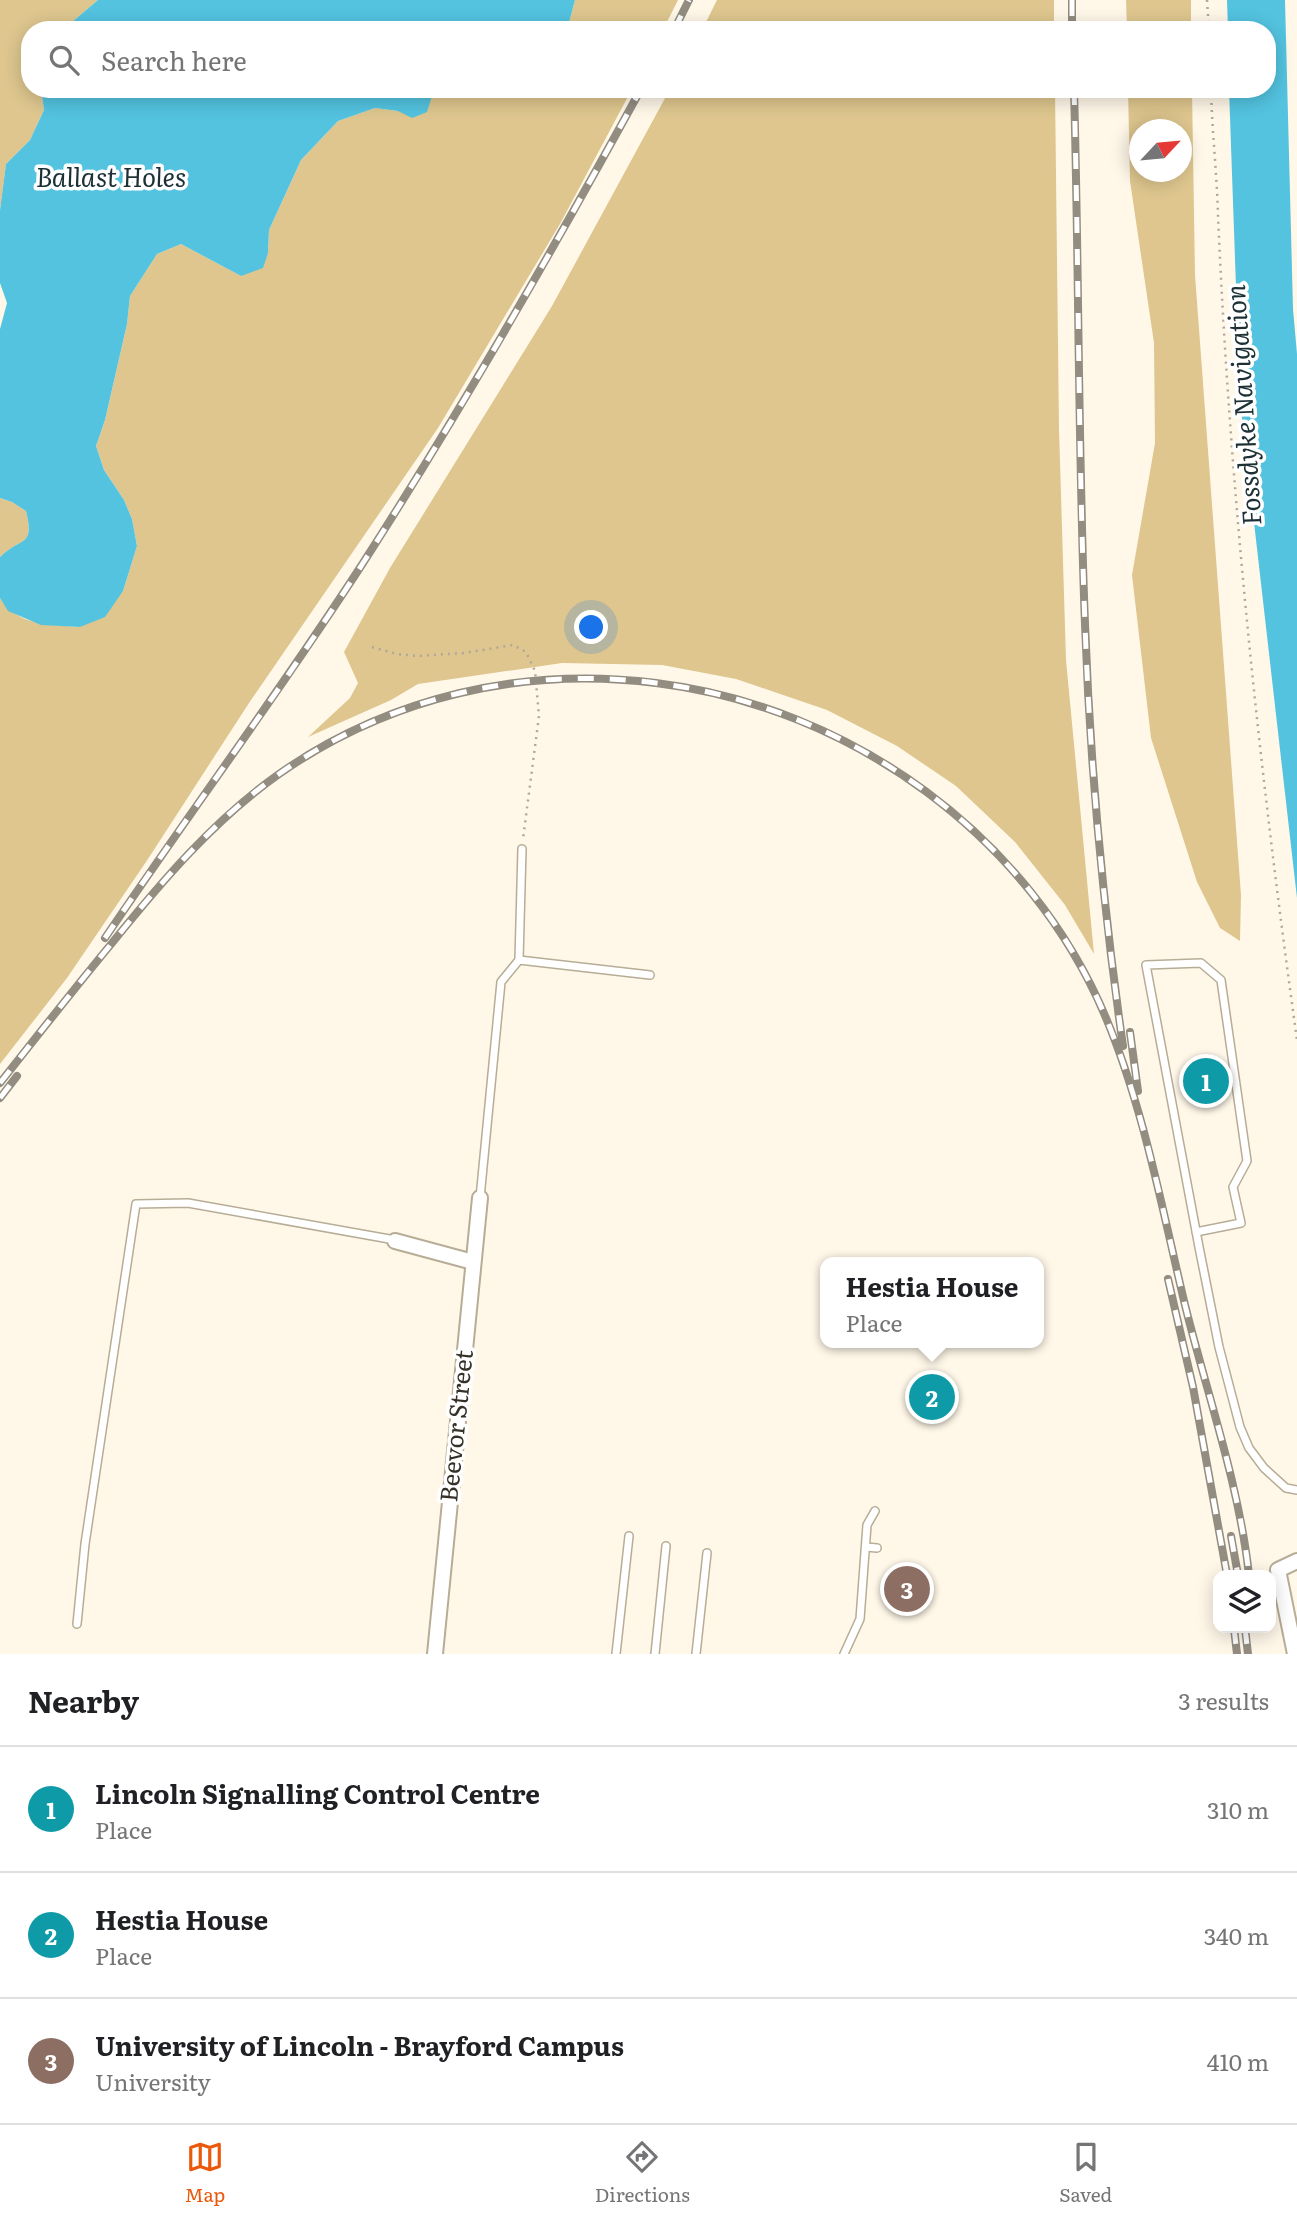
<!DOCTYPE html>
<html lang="en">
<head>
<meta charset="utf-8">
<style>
	:root { --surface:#fff; --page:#f2f2f2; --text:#202124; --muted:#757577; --line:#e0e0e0; --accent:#ea580c }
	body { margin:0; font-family:Literata,serif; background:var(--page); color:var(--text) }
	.controls { position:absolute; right:21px; bottom:21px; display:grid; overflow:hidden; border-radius:14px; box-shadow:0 4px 18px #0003 }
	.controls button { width:63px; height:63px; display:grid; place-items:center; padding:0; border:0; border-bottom:2px solid var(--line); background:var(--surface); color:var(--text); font:35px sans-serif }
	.compass { position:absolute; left:1129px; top:119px; width:63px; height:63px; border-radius:50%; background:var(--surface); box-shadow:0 4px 18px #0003; rotate:64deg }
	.you { position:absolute; left:592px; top:628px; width:24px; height:24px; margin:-18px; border:5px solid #fff; border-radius:50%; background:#1a73e8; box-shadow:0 0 0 10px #1a73e833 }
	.badge { display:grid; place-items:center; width:46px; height:46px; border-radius:50%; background:var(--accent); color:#fff; font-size:23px; font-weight:700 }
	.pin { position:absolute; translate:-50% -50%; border:4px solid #fff; box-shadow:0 2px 7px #0006 }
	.popup { position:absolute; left:820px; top:1257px; width:224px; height:91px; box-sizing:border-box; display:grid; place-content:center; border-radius:14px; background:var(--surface); filter:drop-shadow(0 2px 5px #0005); font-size:23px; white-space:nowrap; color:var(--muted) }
	.popup b { font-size:26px; color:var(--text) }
	.popup::after { content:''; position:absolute; left:50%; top:100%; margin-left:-14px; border:14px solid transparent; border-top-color:var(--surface) }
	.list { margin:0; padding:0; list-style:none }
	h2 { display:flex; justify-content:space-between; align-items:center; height:91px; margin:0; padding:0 28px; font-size:30px }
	h2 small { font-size:23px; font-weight:400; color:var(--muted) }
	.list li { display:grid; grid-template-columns:46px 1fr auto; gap:21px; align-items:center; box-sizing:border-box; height:126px; padding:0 28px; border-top:2px solid var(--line) }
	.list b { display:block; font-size:26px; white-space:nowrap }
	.list p { margin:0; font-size:23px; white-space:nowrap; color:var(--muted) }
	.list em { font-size:23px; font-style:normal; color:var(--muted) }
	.icon { flex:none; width:38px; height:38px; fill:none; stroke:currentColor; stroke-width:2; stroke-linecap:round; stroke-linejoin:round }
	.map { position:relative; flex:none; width:1297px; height:1654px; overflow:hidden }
	.search { position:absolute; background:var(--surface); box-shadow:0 4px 18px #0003; left:21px; right:21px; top:21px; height:77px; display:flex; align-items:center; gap:18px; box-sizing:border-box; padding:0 24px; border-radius:28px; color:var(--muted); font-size:26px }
	.sheet { height:469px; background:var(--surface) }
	nav { display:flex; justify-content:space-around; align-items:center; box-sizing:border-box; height:98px; border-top:2px solid var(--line); background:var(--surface); font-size:19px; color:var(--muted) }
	nav a { display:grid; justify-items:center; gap:4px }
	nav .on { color:var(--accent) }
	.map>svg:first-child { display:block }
</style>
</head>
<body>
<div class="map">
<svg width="1297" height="1654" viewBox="0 0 1297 1654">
	<rect width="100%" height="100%" fill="#fff8e9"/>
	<g fill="#dec68e" fill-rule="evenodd">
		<path d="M0 0H98L72 22 69 30H30V89H41L44 110 30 140 6 164 0 210Z"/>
		<path d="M575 0H678L663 30H567Z"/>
		<path d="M717 0H1054V30H702Z"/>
		<path d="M1126 0H1191V30H1127Z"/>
		<path d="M434 89H632L560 224 438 428 249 703 148 859 67 978 0 1064V598C17 626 51 625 80 627L123 591 137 546 132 519 124 500 104 470 96 446 105 420 127 324 130 296 157 254 181 244 241 276 268 253 269 230 301 160 338 121 375 108 398 111 433 94Z"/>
		<path d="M670 89H1055L1059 429 1066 660 1094 954 1065 905 1015 842 956 786 897 746 827 710 736 679 662 665 562 663 418 684 391 700 308 737 350 698 358 683 344 652 390 568 552 306Z"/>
		<path d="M1128 89H1192L1195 275 1241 895 1240 941 1220 928 1197 882 1151 738 1132 575 1155 443 1154 343 1130 181ZM1140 130H1182V172H1140Z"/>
		<path d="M0 498 12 502 26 511C35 548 21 536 0 557Z"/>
	</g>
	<g fill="#53c3e0">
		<path d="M98 0H575L567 30H69L72 22Z"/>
		<path d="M1227 0H1285L1293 309 1297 354V898L1240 400 1229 89H1267V30H1228Z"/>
		<path d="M41 89H434L427 112 412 118 398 111 375 108 338 121 301 160 269 230 268 253 263 268 241 276 181 244 157 254 130 296 127 324 105 420 96 446 104 470 124 500 132 519 137 546 123 591 105 617 80 627 41 625 8 611 0 598V557C21 536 35 548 26 511L12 502 0 498V329L7 303 0 283V210L6 164 30 140 44 110Z"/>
	</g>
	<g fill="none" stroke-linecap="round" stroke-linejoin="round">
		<g stroke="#b7ad96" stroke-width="10">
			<g id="lane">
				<path d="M519 960 650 975"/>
				<path d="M480 1198 501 982 519 960 522 849"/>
				<path d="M1196 1232 1241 1223 1233 1187 1247 1161 1221 980 1201 963 1146 965 1199 1247 1219 1347 1240 1427 1249 1448 1264 1468 1286 1488 1297 1490"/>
				<path d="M866 1547 877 1548"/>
				<path d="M77 1624 85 1544 136 1204 188 1203 395 1240"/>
				<path d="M616 1654 629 1536"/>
				<path d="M655 1654 666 1546"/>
				<path d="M696 1654 707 1553"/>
				<path d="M844 1654 860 1619 867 1525 875 1511"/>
			</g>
		</g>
		<g stroke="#b7ad96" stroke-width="18">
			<g id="street">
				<path d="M395 1241 473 1262"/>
				<path d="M435 1654 480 1198"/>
				<path d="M1295 1654 1278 1570 1297 1561"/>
			</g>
		</g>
		<g stroke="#aea89b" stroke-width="2.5" stroke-dasharray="2 5" stroke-linecap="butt">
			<path d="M1207 0 1209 30"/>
			<path d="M1211 89C1212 132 1217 174 1218 216 1230 492 1259 767 1297 1040"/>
			<path d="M372 647 397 654 417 656 464 653 513 645 526 652 535 671 539 716 523 839"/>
		</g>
		<use href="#lane" stroke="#fff" stroke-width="7"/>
		<use href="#street" stroke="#fff" stroke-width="14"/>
		<g stroke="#928c81" stroke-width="8">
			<g id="rail">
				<path d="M1072 0V30"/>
				<path d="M674 30 689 0"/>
				<path d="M1074 89C1079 268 1078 446 1085 624 1090 765 1103 906 1123 1046"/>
				<path d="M105 938C190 812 281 690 363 563 462 409 553 250 641 89"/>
				<path d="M1130 1032 1138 1091"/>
				<path d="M0 1083C37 1036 74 989 112 943 162 881 214 820 279 774 389 697 523 666 656 683 851 707 1030 836 1106 1018 1144 1109 1162 1209 1185 1305 1207 1394 1239 1484 1249 1575"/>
				<path d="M0 1098 17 1076"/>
				<path d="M1168 1279 1193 1387 1227 1575"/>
				<path d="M1231 1536 1238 1575"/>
				<path d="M1234 1628 1237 1654"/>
				<path d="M1245 1628 1248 1654"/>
			</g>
		</g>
		<use href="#rail" stroke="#fff" stroke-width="5" stroke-dasharray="16" stroke-linecap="butt"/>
	</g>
	<g text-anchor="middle" stroke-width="7" stroke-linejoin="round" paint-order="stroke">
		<g font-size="24" fill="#353128" stroke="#fff">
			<text transform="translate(457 1426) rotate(-84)" y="8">Beevor Street</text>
		</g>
		<g font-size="26" font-style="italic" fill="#1c3035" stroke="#fff">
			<text x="111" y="187">Ballast Holes</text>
			<text transform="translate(1244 405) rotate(-94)" y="9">Fossdyke Navigation</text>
		</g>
	</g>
</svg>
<div class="controls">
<button><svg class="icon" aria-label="layers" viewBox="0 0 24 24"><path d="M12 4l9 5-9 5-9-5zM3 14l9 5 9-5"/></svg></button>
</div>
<svg class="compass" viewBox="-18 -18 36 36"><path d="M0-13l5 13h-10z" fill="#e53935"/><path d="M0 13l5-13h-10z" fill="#757577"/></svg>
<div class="you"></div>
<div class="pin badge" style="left:1206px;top:1081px;background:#0f9aa8">1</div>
<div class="pin badge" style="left:932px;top:1397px;background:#0f9aa8">2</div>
<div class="popup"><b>Hestia House</b>Place</div>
<div class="pin badge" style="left:907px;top:1589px;background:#8d6e63">3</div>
<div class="search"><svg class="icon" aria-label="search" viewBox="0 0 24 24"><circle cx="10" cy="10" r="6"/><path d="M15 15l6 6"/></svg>Search here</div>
</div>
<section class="sheet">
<h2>Nearby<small>3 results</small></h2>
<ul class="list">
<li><span class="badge" style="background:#0f9aa8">1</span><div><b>Lincoln Signalling Control Centre</b><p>Place</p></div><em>310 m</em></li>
<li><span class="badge" style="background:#0f9aa8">2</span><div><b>Hestia House</b><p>Place</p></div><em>340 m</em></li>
<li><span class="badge" style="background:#8d6e63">3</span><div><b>University of Lincoln - Brayford Campus</b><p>University</p></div><em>410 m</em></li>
</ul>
</section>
<nav>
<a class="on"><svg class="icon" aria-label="map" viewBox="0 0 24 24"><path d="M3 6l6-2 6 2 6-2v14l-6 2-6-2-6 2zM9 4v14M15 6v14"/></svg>Map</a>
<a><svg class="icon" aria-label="directions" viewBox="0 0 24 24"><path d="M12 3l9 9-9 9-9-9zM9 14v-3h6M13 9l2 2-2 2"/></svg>Directions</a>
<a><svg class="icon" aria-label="saved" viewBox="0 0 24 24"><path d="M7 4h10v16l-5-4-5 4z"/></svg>Saved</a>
</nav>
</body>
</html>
